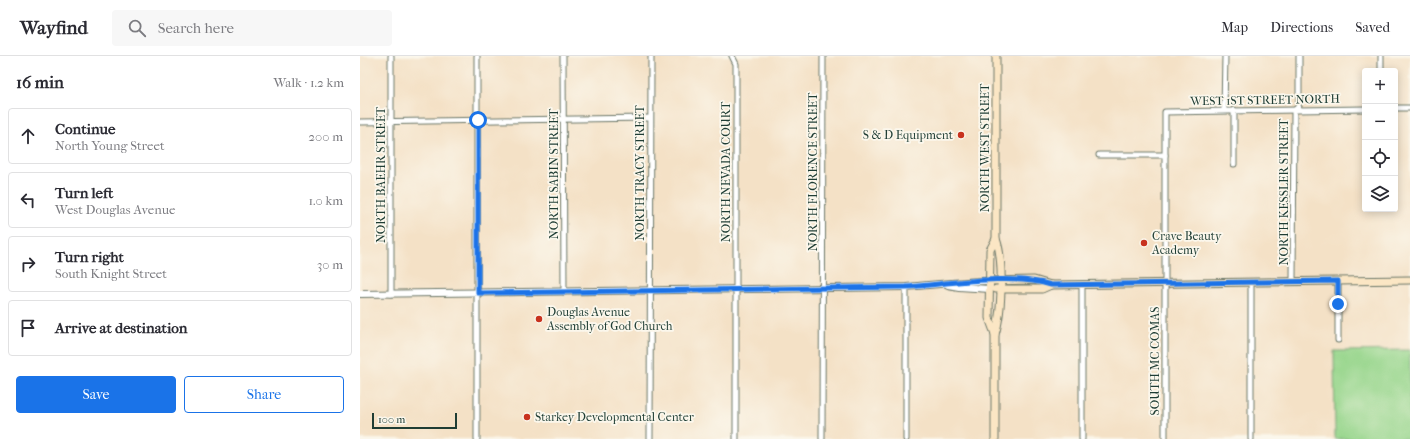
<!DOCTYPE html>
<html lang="en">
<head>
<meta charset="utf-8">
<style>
	:root { --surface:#fff; --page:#f7f7f7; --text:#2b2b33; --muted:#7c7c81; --line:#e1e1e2; --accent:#1a73e8 }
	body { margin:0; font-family:"IM FELL French Canon",serif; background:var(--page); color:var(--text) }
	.controls { position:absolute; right:12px; top:12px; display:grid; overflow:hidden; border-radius:4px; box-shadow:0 2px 10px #0003 }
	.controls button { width:36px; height:36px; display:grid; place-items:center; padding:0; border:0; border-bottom:1px solid var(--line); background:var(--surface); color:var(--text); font:20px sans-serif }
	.scale { position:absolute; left:12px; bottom:10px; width:85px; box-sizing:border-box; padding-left:4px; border:2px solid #1f3d34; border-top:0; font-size:11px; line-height:14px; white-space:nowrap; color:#1f3d34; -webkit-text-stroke:3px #fbf7ec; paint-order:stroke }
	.stop { position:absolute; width:12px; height:12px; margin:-9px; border:3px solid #1a73e8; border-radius:50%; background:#fff }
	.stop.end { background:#1a73e8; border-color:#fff; box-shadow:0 1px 4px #0008 }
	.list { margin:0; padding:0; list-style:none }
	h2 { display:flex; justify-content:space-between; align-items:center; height:52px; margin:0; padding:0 16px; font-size:17px }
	h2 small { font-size:13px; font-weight:400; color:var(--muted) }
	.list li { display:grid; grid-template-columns:26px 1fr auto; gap:12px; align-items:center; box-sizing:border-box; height:56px; margin:0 8px 8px; padding:0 8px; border:1px solid var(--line); border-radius:4px }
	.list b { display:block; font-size:15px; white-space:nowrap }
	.list p { margin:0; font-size:13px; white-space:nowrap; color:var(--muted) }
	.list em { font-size:13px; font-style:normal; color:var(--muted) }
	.actions { display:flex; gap:8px; padding:12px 16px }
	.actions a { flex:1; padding:9px 0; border:1px solid var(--accent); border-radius:4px; text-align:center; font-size:14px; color:var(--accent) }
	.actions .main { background:var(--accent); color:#fff }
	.icon { flex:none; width:22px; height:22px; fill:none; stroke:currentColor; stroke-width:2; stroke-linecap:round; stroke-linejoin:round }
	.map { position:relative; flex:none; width:1050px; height:383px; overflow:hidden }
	header { display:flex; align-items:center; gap:24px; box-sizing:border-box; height:56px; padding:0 20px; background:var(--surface); border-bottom:1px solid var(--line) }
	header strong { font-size:19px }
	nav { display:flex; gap:22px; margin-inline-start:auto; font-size:14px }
	.search { width:280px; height:36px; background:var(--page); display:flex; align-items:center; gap:10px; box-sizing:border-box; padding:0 14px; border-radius:4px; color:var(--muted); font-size:15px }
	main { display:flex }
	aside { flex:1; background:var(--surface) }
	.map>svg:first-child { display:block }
</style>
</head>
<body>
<header>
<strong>Wayfind</strong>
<div class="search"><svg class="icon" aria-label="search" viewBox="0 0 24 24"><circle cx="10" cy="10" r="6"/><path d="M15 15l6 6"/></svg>Search here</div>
<nav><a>Map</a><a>Directions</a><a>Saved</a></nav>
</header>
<main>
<aside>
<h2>16 min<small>Walk · 1.2 km</small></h2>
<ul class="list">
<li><svg class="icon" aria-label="ahead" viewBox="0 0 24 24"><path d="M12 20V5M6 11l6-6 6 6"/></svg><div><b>Continue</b><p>North Young Street</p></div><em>200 m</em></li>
<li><svg class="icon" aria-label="left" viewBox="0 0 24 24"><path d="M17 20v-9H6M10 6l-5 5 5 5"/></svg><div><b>Turn left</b><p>West Douglas Avenue</p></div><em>1.0 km</em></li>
<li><svg class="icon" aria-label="right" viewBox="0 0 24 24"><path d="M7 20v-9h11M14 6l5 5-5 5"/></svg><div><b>Turn right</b><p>South Knight Street</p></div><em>30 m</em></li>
<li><svg class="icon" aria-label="arrive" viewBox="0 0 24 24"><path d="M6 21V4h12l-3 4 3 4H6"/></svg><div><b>Arrive at destination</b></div></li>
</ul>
<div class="actions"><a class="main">Save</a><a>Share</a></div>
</aside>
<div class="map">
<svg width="1050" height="383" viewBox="0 0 1050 383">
	<rect width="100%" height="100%" fill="#fbf7ec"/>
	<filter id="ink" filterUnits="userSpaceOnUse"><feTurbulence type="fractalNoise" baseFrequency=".025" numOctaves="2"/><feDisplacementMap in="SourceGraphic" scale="8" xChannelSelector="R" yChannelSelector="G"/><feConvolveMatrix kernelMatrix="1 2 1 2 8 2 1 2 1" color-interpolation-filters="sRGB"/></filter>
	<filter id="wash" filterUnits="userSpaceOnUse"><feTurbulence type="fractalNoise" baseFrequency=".012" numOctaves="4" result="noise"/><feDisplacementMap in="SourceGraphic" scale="16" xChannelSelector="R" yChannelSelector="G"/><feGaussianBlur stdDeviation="0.9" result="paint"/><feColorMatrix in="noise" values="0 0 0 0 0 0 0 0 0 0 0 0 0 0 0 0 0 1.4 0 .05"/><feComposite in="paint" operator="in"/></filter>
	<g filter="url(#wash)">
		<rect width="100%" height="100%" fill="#f4e1c6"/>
		<path fill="#96d58b" stroke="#5a8960" d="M1050 294V383H975L974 295Z"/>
	</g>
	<g filter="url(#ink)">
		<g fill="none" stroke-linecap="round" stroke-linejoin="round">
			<g stroke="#6a7667" stroke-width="7">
				<g id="minor">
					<path d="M203 0 204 236"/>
					<path d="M372 0 376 8V383"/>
					<path d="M1021 0V15"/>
					<path d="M1035 52H1050"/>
					<path d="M864 54 865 0"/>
					<path d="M0 66 290 62"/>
					<path d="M739 99H805"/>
					<path d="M874 108V54"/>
					<path d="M933 226 934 55 938 51 939 44V0"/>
					<path d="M546 231V383"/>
					<path d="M31 238V0"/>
					<path d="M978 284V225"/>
					<path d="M117 383V0"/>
					<path d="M290 383 291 0"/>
					<path d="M462 383 463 0"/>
					<path d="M722 383V228"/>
					<path d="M805 383V56L1005 53"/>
					<path d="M891 383V226"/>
				</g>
			</g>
			<g stroke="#6a7667" stroke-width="8">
				<g id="tertiary">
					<path d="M588 229 599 231 630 233"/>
					<path d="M0 238 546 231C574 229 602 225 630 225"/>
				</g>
			</g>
			<g stroke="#6a7667" stroke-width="9">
				<g id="secondary">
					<path d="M630 225 674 224 691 229 1050 224"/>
					<path d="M636 233H682L691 229"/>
					<path d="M635 278 629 262 630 194 636 183"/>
					<path d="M635 383V278C642 257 644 203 636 183V0"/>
				</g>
			</g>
			<use href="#minor" stroke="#fff" stroke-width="5"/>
			<use href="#tertiary" stroke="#fff" stroke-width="6"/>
			<use href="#secondary" stroke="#fbe6c4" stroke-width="7"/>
		</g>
	</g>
	<g fill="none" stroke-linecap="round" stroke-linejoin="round" filter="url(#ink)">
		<path stroke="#1a73e8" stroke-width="5" d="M118 64V237L546 231C588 228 651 217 691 229L978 225V248"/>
	</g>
	<g fill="#c8321e" stroke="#fbf7ec" stroke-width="1.5">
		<circle cx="601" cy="79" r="4"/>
		<circle cx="784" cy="187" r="4"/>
		<circle cx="179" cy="263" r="4"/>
		<circle cx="167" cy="361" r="4"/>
	</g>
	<g text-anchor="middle" stroke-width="3.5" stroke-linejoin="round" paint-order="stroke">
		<g font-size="12" fill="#1f3d34" stroke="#fbf7ec">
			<text transform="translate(905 44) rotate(-1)" y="4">WEST 1ST STREET NORTH</text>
			<text transform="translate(625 92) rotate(-90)" y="4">NORTH WEST STREET</text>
			<text transform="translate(366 116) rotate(-90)" y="4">NORTH NEVADA COURT</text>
			<text transform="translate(453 116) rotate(-90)" y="4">NORTH FLORENCE STREET</text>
			<text transform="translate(280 117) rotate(-90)" y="4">NORTH TRACY STREET</text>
			<text transform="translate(194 118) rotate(-90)" y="4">NORTH SABIN STREET</text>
			<text transform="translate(21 119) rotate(-90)" y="4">NORTH BAEHR STREET</text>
			<text transform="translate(924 136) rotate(-90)" y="4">NORTH KESSLER STREET</text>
			<text transform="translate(795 305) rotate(-90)" y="4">SOUTH MC COMAS</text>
		</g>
		<g font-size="12" fill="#1f3d34" stroke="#fbf7ec" text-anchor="start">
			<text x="593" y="83" text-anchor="end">S &amp; D Equipment</text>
			<text x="792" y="184">Crave Beauty<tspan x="792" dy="14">Academy</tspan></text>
			<text x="187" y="260">Douglas Avenue<tspan x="187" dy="14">Assembly of God Church</tspan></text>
			<text x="175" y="365">Starkey Developmental Center</text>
		</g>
	</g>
</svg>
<div class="controls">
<button>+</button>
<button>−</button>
<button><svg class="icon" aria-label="locate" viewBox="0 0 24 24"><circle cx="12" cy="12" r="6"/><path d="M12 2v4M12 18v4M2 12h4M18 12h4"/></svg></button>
<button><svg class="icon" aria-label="layers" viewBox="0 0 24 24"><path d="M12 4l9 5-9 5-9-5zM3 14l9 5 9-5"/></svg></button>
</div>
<div class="scale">100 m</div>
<div class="stop" style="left:118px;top:64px"></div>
<div class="stop end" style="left:978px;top:248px"></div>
</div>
</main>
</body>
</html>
